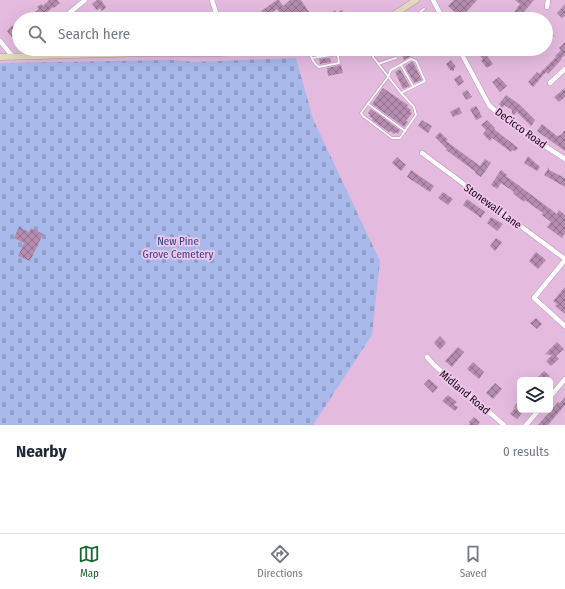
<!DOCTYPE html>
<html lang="en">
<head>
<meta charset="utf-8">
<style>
	:root { --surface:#fff; --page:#f6f6f7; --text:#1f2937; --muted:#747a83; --line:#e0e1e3; --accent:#1a6634 }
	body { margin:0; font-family:"Fira Sans Condensed",sans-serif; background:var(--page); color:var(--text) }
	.controls { position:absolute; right:12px; bottom:12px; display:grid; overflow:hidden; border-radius:6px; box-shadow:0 4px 16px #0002 }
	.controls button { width:36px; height:36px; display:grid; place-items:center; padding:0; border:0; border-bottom:1px solid var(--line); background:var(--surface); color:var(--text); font:20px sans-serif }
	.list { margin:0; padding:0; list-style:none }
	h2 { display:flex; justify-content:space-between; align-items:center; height:52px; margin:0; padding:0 16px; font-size:17px }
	h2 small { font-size:13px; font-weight:400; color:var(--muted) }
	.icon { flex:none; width:22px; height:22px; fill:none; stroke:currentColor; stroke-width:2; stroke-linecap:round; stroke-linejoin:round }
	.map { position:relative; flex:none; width:565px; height:425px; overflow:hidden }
	.search { position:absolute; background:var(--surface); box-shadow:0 4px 16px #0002; left:12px; right:12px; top:12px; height:44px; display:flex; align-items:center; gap:10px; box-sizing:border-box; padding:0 14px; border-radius:22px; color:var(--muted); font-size:15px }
	.sheet { height:108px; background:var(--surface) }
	nav { display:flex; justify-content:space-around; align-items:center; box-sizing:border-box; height:56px; border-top:1px solid var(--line); background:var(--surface); font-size:11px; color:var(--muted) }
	nav a { display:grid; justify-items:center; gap:2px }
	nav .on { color:var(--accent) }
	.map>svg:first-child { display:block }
</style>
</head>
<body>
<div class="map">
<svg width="565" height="425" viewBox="0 0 565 425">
	<defs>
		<pattern id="cemetery-stones" width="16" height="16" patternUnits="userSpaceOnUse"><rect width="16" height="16" fill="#a9b9eb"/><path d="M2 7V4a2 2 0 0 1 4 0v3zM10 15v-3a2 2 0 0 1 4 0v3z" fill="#919ec8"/></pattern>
		<pattern id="building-cross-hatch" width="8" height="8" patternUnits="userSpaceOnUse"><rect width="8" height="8" fill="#b38cae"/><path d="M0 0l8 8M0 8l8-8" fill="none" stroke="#90708c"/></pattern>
	</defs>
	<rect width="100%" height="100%" fill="#e4bbdf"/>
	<path fill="url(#cemetery-stones)" d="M296 58 313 119 380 261 372 335 313 425H0V63L171 60 194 62Z"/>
	<g fill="url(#building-cross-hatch)">
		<path d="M49 0H57L60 3 54 8 53 7 39 19H26L39 9 37 7 41 4 43 6Z"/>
		<path d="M97 0H101L106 7 102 11 100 8 97 10 92 4Z"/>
		<path d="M277 0H279L283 6 290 0H301L314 19H285L277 9 266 17 261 11Z"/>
		<path d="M454 0H477L461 18 448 6Z"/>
		<path d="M515 0H534L518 19H509L520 4Z"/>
		<path d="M565 4V16L562 18 557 13Z"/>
		<path d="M335 10 337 13 342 10 348 19H316L326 12 329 15Z"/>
		<path d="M13 25 19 32V40L16 42 7 31Z"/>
		<path d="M546 28 554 35 546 46Z"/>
		<path d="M565 42V55L561 58 562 59 548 74 546 72 533 87 528 82 537 72 539 74 556 57 555 56 561 50 559 48Z"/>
		<path d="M399 49H425L404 60Z"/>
		<path d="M474 49H482L493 64 487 68 481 61 483 59Z"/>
		<path d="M330 58 331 62 320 64 319 59Z"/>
		<path d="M451 60 456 67 454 68V71L450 70 446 64Z"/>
		<path d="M411 62H413L422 80 414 83 405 67Z"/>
		<path d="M341 65 343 73 328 76 327 68Z"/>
		<path d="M400 69 410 86 403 89 395 72Z"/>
		<path d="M460 75 464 82 458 86 454 79Z"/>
		<path d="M499 77 507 86 500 92 492 82Z"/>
		<path d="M383 88 408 105 407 107 411 110 410 112 412 113 406 121 408 122 404 127 372 104Z"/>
		<path d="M565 88V97L559 102 554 97Z"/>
		<path d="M467 90 472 97 466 100 462 93Z"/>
		<path d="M506 95 519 104 535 120 531 126 517 112 514 115 512 113V110L504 105 502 108 499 104Z"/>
		<path d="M476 106 480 113 482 117 476 120 470 109Z"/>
		<path d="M459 107 462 113 453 117 450 112Z"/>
		<path d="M371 109 400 130 398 134 396 132 394 134 390 131 389 132 372 120 373 119 369 116 370 115 368 113Z"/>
		<path d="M422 120 432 126 428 133 418 126Z"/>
		<path d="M487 120 495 128 494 129 518 148 515 151 512 150 511 152 492 138 490 141 483 134 486 130 481 125Z"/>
		<path d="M542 124 557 136 561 135 565 130V151L537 131Z"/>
		<path d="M440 132 448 140 446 141 480 166 485 159 491 163 481 177 475 173 476 172 446 150 447 149 435 137Z"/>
		<path d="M528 156 540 167 537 171 524 163Z"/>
		<path d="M397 157 406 165 401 171 392 163Z"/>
		<path d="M549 167V170L565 178V187L544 175Z"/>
		<path d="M411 170 434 186 430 192 407 177Z"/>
		<path d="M501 170 507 175 506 176 557 214 559 210 565 215V233L562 238 547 227 551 222 542 215 543 213 536 208 525 200 524 202 520 199 513 193 514 192 501 183 497 189 491 185Z"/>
		<path d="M443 192 453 199 448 205 438 198Z"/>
		<path d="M467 199 485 212 481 218 463 205Z"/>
		<path d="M491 217 503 224 497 231 487 223Z"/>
		<path d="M19 227 29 232 31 228 43 234 30 261 18 256 24 243 14 238Z"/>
		<path d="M496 238 502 242 495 251 490 246Z"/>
		<path d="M536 252 546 260 538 269 529 261Z"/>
		<path d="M565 287V314L555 306 557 304 553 301Z"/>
		<path d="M536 318 542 324 537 329 530 323Z"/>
		<path d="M440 336 446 343 440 350 434 343Z"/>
		<path d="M557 342 564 349 556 356 559 359 551 366 546 361 552 355 545 354Z"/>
		<path d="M458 347 464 352 452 367 445 361Z"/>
		<path d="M473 362 484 372 479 379 467 369Z"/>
		<path d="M544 371 550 376 546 380H535Z"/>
		<path d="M429 379 438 387 433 393 424 384Z"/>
		<path d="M495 383 502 389 493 399 486 393Z"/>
		<path d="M448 395 457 402 454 405 458 407 455 411 442 401Z"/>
		<path d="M565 397V405L548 425H538L558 402 560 403Z"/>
		<path d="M520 402V410H525L517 419 510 414 515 408 514 407 517 403 519 404Z"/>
		<path d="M474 417 480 422 478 425H469L470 423 469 422Z"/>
	</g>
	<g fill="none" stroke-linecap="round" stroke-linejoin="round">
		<g stroke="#ba93b5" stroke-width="3">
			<g id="service">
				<path d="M398 13 402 19"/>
				<path d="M411 19 424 9"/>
				<path d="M308 49C311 56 313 64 319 67L339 63 337 49"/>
				<path d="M373 49V57L401 93 414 107 416 115 400 138H392L363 116 361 113 388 77 391 70 411 59 416 61 425 81 401 93"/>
				<path d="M312 58 338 54"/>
				<path d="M378 64 396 58"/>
				<path d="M401 65 413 86"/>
				<path d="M368 104 405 131"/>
			</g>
		</g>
		<g stroke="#ba93b5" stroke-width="5.5">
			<g id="minor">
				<path d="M212 0 218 19"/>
				<path d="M433 0 443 19"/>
				<path d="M547 7 548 0"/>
				<path d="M62 19 85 0"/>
				<path d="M0 41 13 57"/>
				<path d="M459 49 489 105 504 119 565 159"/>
				<path d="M31 56 33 49"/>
				<path d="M550 83 565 69"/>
				<path d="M422 153 565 259"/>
				<path d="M565 260 534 298 565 326"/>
				<path d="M427 357 434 365 504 425"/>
				<path d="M550 397 565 379"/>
				<path d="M526 425 539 410"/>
			</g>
		</g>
		<g stroke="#ba93b5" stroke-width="7">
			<g id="secondary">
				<path d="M387 19 416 0"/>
				<path d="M0 57 144 53H219L283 49"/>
			</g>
		</g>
		<use href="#service" stroke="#fff" stroke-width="2"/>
		<use href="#minor" stroke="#fff" stroke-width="4.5"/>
		<use href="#secondary" stroke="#e4dbbd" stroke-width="6"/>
	</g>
	<g text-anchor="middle" stroke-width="3.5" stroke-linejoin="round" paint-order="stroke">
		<g font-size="11" fill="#130612" stroke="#f1c8ec">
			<text transform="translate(521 128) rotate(36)" y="4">DeCicco Road</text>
			<text transform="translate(493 206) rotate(36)" y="4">Stonewall Lane</text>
			<text transform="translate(465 392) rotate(40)" y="4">Midland Road</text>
		</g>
		<g font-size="11" fill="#314083" stroke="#f1c8ec">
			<text x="178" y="245">New Pine<tspan x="178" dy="13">Grove Cemetery</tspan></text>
		</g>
	</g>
</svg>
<div class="controls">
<button><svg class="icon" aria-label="layers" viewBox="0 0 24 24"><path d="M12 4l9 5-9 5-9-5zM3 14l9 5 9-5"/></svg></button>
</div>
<div class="search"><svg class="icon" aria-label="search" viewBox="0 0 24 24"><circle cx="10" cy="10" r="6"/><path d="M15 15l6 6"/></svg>Search here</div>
</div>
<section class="sheet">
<h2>Nearby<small>0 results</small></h2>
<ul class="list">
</ul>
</section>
<nav>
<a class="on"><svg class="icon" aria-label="map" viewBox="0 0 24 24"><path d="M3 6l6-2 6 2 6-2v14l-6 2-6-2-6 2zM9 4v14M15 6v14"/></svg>Map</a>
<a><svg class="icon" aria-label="directions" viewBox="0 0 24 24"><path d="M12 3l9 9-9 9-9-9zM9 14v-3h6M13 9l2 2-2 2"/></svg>Directions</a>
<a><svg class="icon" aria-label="saved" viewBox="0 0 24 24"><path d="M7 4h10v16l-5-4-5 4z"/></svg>Saved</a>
</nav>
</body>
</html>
